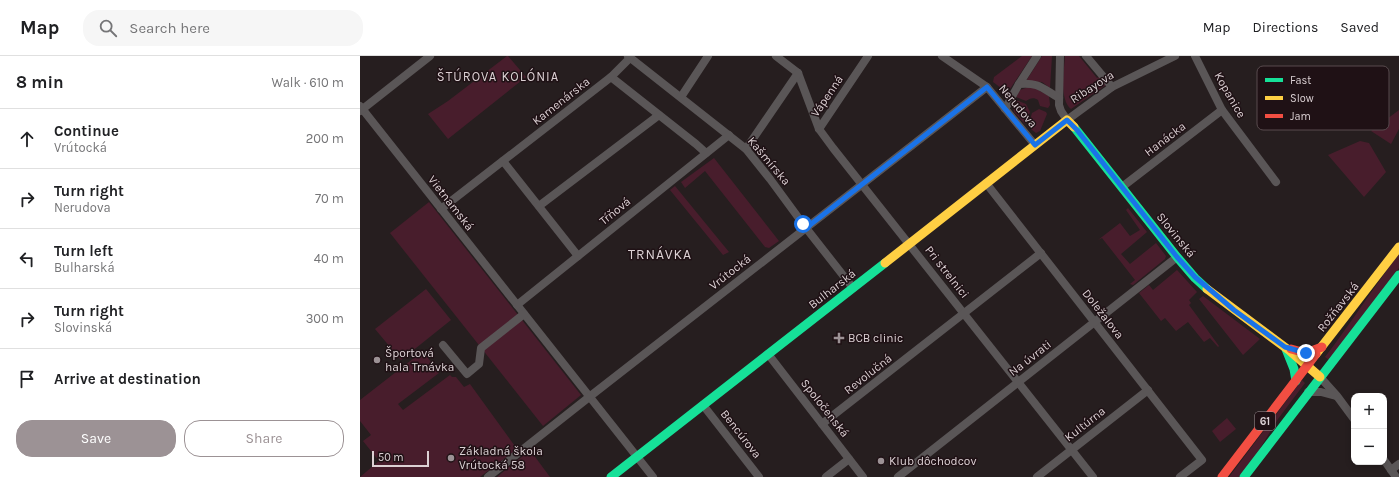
<!DOCTYPE html>
<html lang="en">
<head>
<meta charset="utf-8">
<style>
	:root { --surface:#fff; --page:#f6f6f6; --text:#202124; --muted:#757577; --line:#e0e0e0; --accent:#9c9295 }
	body { margin:0; font-family:Karla,sans-serif; background:var(--page); color:var(--text) }
	.controls { position:absolute; right:12px; bottom:12px; display:grid; overflow:hidden; border-radius:8px; box-shadow:0 2px 6px #0003 }
	.controls button { width:36px; height:36px; display:grid; place-items:center; padding:0; border:0; border-bottom:1px solid var(--line); background:var(--surface); color:var(--text); font:20px sans-serif }
	.scale { position:absolute; left:12px; bottom:10px; width:57px; box-sizing:border-box; padding-left:4px; border:2px solid #dcd1d4; border-top:0; font-size:11px; line-height:14px; white-space:nowrap; color:#dcd1d4; -webkit-text-stroke:3px #1f1115; paint-order:stroke }
	.stop { position:absolute; width:12px; height:12px; margin:-9px; border:3px solid #1a73e8; border-radius:50%; background:#fff }
	.stop.end { background:#1a73e8; border-color:#fff; box-shadow:0 1px 4px #0008 }
	.list { margin:0; padding:0; list-style:none }
	h2 { display:flex; justify-content:space-between; align-items:center; height:52px; margin:0; padding:0 16px; font-size:17px }
	h2 small { font-size:13px; font-weight:400; color:var(--muted) }
	.list li { display:grid; grid-template-columns:26px 1fr auto; gap:12px; align-items:center; box-sizing:border-box; height:60px; padding:0 16px; border-top:1px solid var(--line) }
	.list b { display:block; font-size:15px; white-space:nowrap }
	.list p { margin:0; font-size:13px; white-space:nowrap; color:var(--muted) }
	.list em { font-size:13px; font-style:normal; color:var(--muted) }
	.actions { display:flex; gap:8px; padding:12px 16px }
	.actions a { flex:1; padding:9px 0; border:1px solid var(--accent); border-radius:16px; text-align:center; font-size:14px; color:var(--accent) }
	.actions .main { background:var(--accent); color:#fff }
	.icon { flex:none; width:22px; height:22px; fill:none; stroke:currentColor; stroke-width:2; stroke-linecap:round; stroke-linejoin:round }
	.map { position:relative; flex:none; width:1039px; height:421px; overflow:hidden }
	header { display:flex; align-items:center; gap:24px; box-sizing:border-box; height:56px; padding:0 20px; background:var(--surface); border-bottom:1px solid var(--line) }
	header strong { font-size:19px }
	nav { display:flex; gap:22px; margin-inline-start:auto; font-size:14px }
	.search { width:280px; height:36px; background:var(--page); display:flex; align-items:center; gap:10px; box-sizing:border-box; padding:0 14px; border-radius:16px; color:var(--muted); font-size:15px }
	main { display:flex }
	aside { flex:1; background:var(--surface) }
	.map>svg:first-child { display:block }
</style>
</head>
<body>
<header>
<strong>Map</strong>
<div class="search"><svg class="icon" aria-label="search" viewBox="0 0 24 24"><circle cx="10" cy="10" r="6"/><path d="M15 15l6 6"/></svg>Search here</div>
<nav><a>Map</a><a>Directions</a><a>Saved</a></nav>
</header>
<main>
<aside>
<h2>8 min<small>Walk · 610 m</small></h2>
<ul class="list">
<li><svg class="icon" aria-label="ahead" viewBox="0 0 24 24"><path d="M12 20V5M6 11l6-6 6 6"/></svg><div><b>Continue</b><p>Vrútocká</p></div><em>200 m</em></li>
<li><svg class="icon" aria-label="right" viewBox="0 0 24 24"><path d="M7 20v-9h11M14 6l5 5-5 5"/></svg><div><b>Turn right</b><p>Nerudova</p></div><em>70 m</em></li>
<li><svg class="icon" aria-label="left" viewBox="0 0 24 24"><path d="M17 20v-9H6M10 6l-5 5 5 5"/></svg><div><b>Turn left</b><p>Bulharská</p></div><em>40 m</em></li>
<li><svg class="icon" aria-label="right" viewBox="0 0 24 24"><path d="M7 20v-9h11M14 6l5 5-5 5"/></svg><div><b>Turn right</b><p>Slovinská</p></div><em>300 m</em></li>
<li><svg class="icon" aria-label="arrive" viewBox="0 0 24 24"><path d="M6 21V4h12l-3 4 3 4H6"/></svg><div><b>Arrive at destination</b></div></li>
</ul>
<div class="actions"><a class="main">Save</a><a>Share</a></div>
</aside>
<div class="map">
<svg width="1039" height="421" viewBox="0 0 1039 421">
	<rect width="100%" height="100%" fill="#261e1f"/>
	<g fill="#481d2c">
		<path d="M147 0H148L166 21 88 83 68 58 88 45Z"/>
		<path d="M662 0H672L650 33 645 35 633 26 634 21Z"/>
		<path d="M682 0H692L690 32 682 26 666 25Z"/>
		<path d="M705 0H719L737 22 739 21 746 29 711 53C699 43 704 15 705 0Z"/>
		<path d="M671 30 689 40 690 49 688 52 680 50 678 44C674 41 670 42 666 45L656 41 660 34Z"/>
		<path d="M656 44 666 48 670 56 665 68 654 56 653 49Z"/>
		<path d="M679 53 686 56 687 58 680 75 676 77 668 71 672 57Z"/>
		<path d="M1039 54V73L1031 88 1011 75Z"/>
		<path d="M1000 85 1009 87 1026 116 1004 141 968 99Z"/>
		<path d="M354 102 419 185 409 192 405 191 345 115 325 132 321 126Z"/>
		<path d="M315 130 369 196 363 199 310 134Z"/>
		<path d="M69 146 221 339 183 370 30 177Z"/>
		<path d="M768 152 787 176 761 198 770 208 796 187 806 200 805 203 773 229 770 228 775 224 742 182 738 184 760 167 770 180 780 174 766 154Z"/>
		<path d="M1039 198V212L969 304 965 301C991 267 1013 232 1039 198Z"/>
		<path d="M817 214 837 236 829 244 831 247 829 249 859 290 858 291 850 282 844 286 828 266 816 275 805 262 801 265 779 237 789 229 793 234Z"/>
		<path d="M66 233 91 264 41 304 15 273Z"/>
		<path d="M843 240 900 283 883 299 839 243Z"/>
		<path d="M63 295 79 317 38 348 43 354 90 319 92 321H96L104 331 110 328 157 393 120 421H0L19 405 3 385 11 379 0 365V344Z"/>
		<path d="M942 324 945 327 918 363 899 394 879 421H869Z"/>
		<path d="M867 362 876 373 860 386 852 375Z"/>
		<path d="M170 394 190 421H137Z"/>
	</g>
	<g fill="none" stroke-linecap="round" stroke-linejoin="round">
		<g stroke="#5a5657" stroke-width="8">
			<path d="M268 0 386 93 410 123 446 172 493 232"/>
			<path d="M416 0 438 17"/>
			<path d="M582 0 627 31 675 89"/>
			<path d="M700 0 699 49 701 55 707 64 752 31 815 0"/>
			<path d="M726 0 752 31"/>
			<path d="M835 0 862 54 916 126"/>
			<path d="M438 17 459 73 473 92 733 421"/>
			<path d="M251 21 336 88 346 97"/>
			<path d="M659 28 677 0"/>
			<path d="M321 41 348 0"/>
			<path d="M0 50 293 421"/>
			<path d="M645 53 659 28C679 26 683 33 699 42"/>
			<path d="M0 55 70 0"/>
			<path d="M459 73 508 0"/>
			<path d="M386 93 438 17"/>
			<path d="M143 105 218 200"/>
			<path d="M626 127 842 404 820 421"/>
			<path d="M762 131 862 54"/>
			<path d="M179 150 299 59"/>
			<path d="M81 153 251 21 270 2"/>
			<path d="M157 249 369 79"/>
			<path d="M83 289 107 318 119 308 121 292 164 258"/>
			<path d="M408 298 503 421"/>
			<path d="M960 321 977 340 994 363"/>
			<path d="M948 336H961L976 340"/>
			<path d="M343 349 399 421"/>
			<path d="M462 368 681 197"/>
			<path d="M1024 404 1036 421"/>
			<path d="M1031 414 1039 408"/>
			<path d="M128 421 233 338 627 31"/>
			<path d="M466 421 489 403"/>
			<path d="M538 421 817 201"/>
			<path d="M677 421 788 334"/>
		</g>
		<g stroke="#16e098" stroke-width="9">
			<path d="M714 71 817 201 835 222 847 233"/>
			<path d="M926 293 934 313 936 325"/>
			<path d="M251 421 525 207"/>
			<path d="M884 421 1039 219"/>
		</g>
		<g stroke="#ffcf43" stroke-width="9">
			<path d="M525 207 707 64 714 71"/>
			<path d="M847 233 930 295 960 321"/>
			<path d="M956 298 1039 191"/>
		</g>
		<g stroke="#f24e42" stroke-width="9">
			<path d="M931 293 946 297 962 291"/>
			<path d="M862 421 956 298"/>
		</g>
	</g>
	<g fill="none" stroke-linecap="round" stroke-linejoin="round">
		<path stroke="#1a73e8" stroke-width="5" d="M443 168 446 172 627 31 675 89 707 64 717 74 817 201 835 221 874 254 925 291 946 297"/>
	</g>
	<g fill="#9c9295" stroke="#1f1115" stroke-width="1.5">
		<path d="M477 276h4v4h4v4h-4v4h-4v-4h-4v-4h4z"/>
		<circle cx="17" cy="304" r="4"/>
		<circle cx="91" cy="402" r="4"/>
		<circle cx="521" cy="405" r="4"/>
	</g>
	<g text-anchor="middle" stroke-width="3" stroke-linejoin="round" paint-order="stroke">
		<rect fill="#1f1115" stroke="#a3979b" stroke-width="1" x="895" y="356" width="20" height="18" rx="3"/>
		<g font-size="11" font-weight="bold" fill="#dcd1d4">
			<text x="905" y="369">61</text>
		</g>
		<g font-size="12" fill="#dcd1d4" stroke="#1f1115">
			<text transform="translate(732 31) rotate(-33)" y="4">Ribayova</text>
			<text transform="translate(870 39) rotate(60)" y="4">Kopanice</text>
			<text transform="translate(467 40) rotate(-56)" y="4">Vápenná</text>
			<text transform="translate(201 45) rotate(-38)" y="4">Kamenárska</text>
			<text transform="translate(658 50) rotate(50)" y="4">Nerudova</text>
			<text transform="translate(805 83) rotate(-37)" y="4">Hanácka</text>
			<text transform="translate(409 105) rotate(50)" y="4">Kašmírska</text>
			<text transform="translate(91 147) rotate(52)" y="4">Vietnamská</text>
			<text transform="translate(255 155) rotate(-39)" y="4">Tŕňová</text>
			<text transform="translate(816 179) rotate(51)" y="4">Slovinská</text>
			<text transform="translate(370 216) rotate(-38)" y="4">Vrútocká</text>
			<text transform="translate(587 216) rotate(52)" y="4">Pri strelnici</text>
			<text transform="translate(472 233) rotate(-38)" y="4">Bulharská</text>
			<text transform="translate(978 251) rotate(-52)" y="4">Rožňavská</text>
			<text transform="translate(743 258) rotate(52)" y="4">Doležalova</text>
			<text transform="translate(670 302) rotate(-38)" y="4">Na úvrati</text>
			<text transform="translate(508 318) rotate(-38)" y="4">Revolučná</text>
			<text transform="translate(465 352) rotate(52)" y="4">Spoločenská</text>
			<text transform="translate(725 368) rotate(-38)" y="4">Kultúrna</text>
			<text transform="translate(381 378) rotate(52)" y="4">Bencúrova</text>
		</g>
		<g font-size="12" fill="#dcd1d4" stroke="#1f1115" text-anchor="start">
			<text x="488" y="286">BCB clinic</text>
			<text x="25" y="301">Športová<tspan x="25" dy="14">hala Trnávka</tspan></text>
			<text x="99" y="399">Základná škola<tspan x="99" dy="14">Vrútocká 58</tspan></text>
			<text x="529" y="409">Klub dôchodcov</text>
		</g>
		<g font-size="13" letter-spacing="1" fill="#dcd1d4" stroke="#1f1115">
			<text x="138" y="25">ŠTÚROVA KOLÓNIA</text>
		</g>
		<g font-size="14" letter-spacing="1" fill="#dcd1d4" stroke="#1f1115">
			<text x="300" y="203">TRNÁVKA</text>
		</g>
	</g>
	<rect x="897" y="10" width="132" height="64" rx="6" fill="#1f1115" stroke="#584b4e" stroke-width="1"/>
	<rect x="905" y="22" width="18" height="4" fill="#16e098"/>
	<rect x="905" y="40" width="18" height="4" fill="#ffcf43"/>
	<rect x="905" y="58" width="18" height="4" fill="#f24e42"/>
	<g font-size="11" fill="#dcd1d4">
		<text x="930" y="28">Fast</text>
		<text x="930" y="46">Slow</text>
		<text x="930" y="64">Jam</text>
	</g>
</svg>
<div class="controls">
<button>+</button>
<button>−</button>
</div>
<div class="scale">50 m</div>
<div class="stop" style="left:443px;top:168px"></div>
<div class="stop end" style="left:946px;top:297px"></div>
</div>
</main>
</body>
</html>
